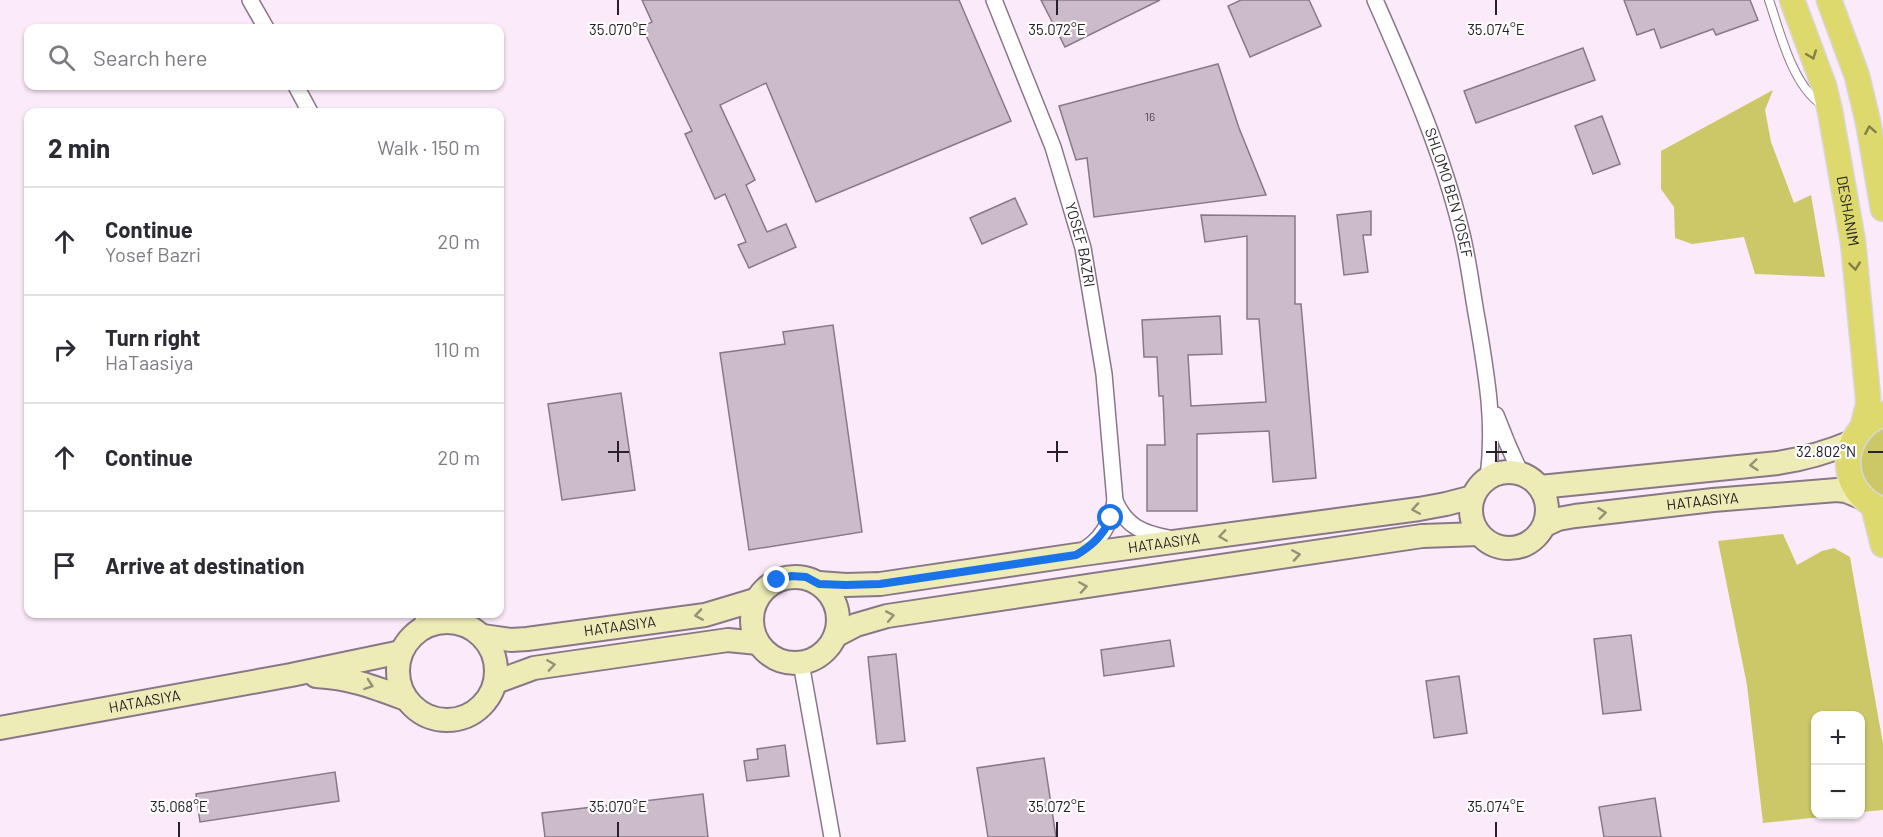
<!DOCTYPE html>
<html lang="en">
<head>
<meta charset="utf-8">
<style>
	:root { --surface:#fff; --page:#f7f7f7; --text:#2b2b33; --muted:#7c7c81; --line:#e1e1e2 }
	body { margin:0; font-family:Barlow,sans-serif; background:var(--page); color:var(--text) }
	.controls { position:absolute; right:18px; bottom:18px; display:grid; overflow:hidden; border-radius:12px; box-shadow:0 2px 4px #0004 }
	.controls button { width:54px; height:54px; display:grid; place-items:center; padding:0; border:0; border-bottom:2px solid var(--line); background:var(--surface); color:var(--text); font:30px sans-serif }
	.stop { position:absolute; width:18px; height:18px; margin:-14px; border:4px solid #1a73e8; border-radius:50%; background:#fff }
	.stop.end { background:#1a73e8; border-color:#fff; box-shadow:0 2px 6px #0008 }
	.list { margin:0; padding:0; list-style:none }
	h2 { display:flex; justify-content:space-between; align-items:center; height:78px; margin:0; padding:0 24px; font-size:26px }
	h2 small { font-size:20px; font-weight:400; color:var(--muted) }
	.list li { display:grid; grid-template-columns:39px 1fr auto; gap:18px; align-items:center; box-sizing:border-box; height:108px; padding:0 24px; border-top:2px solid var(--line) }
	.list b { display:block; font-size:22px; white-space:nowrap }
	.list p { margin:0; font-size:20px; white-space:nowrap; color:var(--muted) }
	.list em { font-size:20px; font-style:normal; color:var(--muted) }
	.icon { flex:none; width:33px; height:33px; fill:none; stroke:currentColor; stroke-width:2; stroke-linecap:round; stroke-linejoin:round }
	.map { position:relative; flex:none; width:1883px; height:837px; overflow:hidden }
	.search { position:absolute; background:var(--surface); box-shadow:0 2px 4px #0004; left:24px; top:24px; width:480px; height:66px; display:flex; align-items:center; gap:15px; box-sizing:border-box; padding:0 21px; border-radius:12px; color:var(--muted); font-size:22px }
	.panel { position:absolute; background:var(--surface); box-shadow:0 2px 4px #0004; left:24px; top:108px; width:480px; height:510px; border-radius:12px }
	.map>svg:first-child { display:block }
</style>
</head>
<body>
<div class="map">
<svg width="1883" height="837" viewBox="0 0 1883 837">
	<rect width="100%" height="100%" fill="#fbeafa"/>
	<g fill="#ccc767">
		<path d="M1773 90 1765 110 1771 142 1794 203 1811 195 1825 277 1755 274 1744 237 1692 244 1675 238 1674 207 1661 189V151Z"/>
		<path d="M1883 426V497C1867 488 1859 478 1860 459 1861 455 1860 449 1862 445 1866 436 1875 431 1883 426Z"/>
		<path d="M1783 534 1797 565 1822 551 1834 548 1850 557 1883 744V810L1861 812 1860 716H1816V814L1839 815 1763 823 1747 685 1718 541Z"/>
	</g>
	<g fill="#ccbccb" stroke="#887987" stroke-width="1.5">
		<path d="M642 0H959L1011 121 816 202 766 83 720 105 755 180 746 185 767 232 786 224 796 247 749 268 738 245 746 242 725 194 715 199 685 134 692 131 642 27 652 22Z"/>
		<path d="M1041 0H1160L1065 47Z"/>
		<path d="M1241 0H1309L1321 26 1250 57 1228 6Z"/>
		<path d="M1624 0H1750L1758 20 1716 35 1713 29 1661 48 1654 29 1637 35Z"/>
		<path d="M1583 48 1595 80 1476 123 1464 91Z"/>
		<path d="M1218 64 1239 128 1266 195 1094 217 1087 158 1076 160 1059 106Z"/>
		<path d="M1602 116 1620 164 1593 174 1575 126Z"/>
		<path d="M1015 198 1027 224 982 244 970 218Z"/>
		<path d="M1371 211V235H1363L1368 272 1344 275 1337 215Z"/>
		<path d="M1201 215 1295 216V304H1301L1316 478 1273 482 1269 431 1197 434V511H1147V445H1165L1163 396H1159L1157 357H1144L1142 320 1220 316 1222 354 1188 355 1191 406 1266 402 1259 319H1247V236L1205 242Z"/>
		<path d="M833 325 862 532 749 550 720 353 785 344 783 332Z"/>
		<path d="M621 393 635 490 562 500 548 404Z"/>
		<path d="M1631 635 1641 710 1603 714 1594 639Z"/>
		<path d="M1170 640 1174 666 1104 676 1101 650Z"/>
		<path d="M896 654 905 741 877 744 868 657Z"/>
		<path d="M1459 676 1467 733 1434 738 1426 681Z"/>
		<path d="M785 745 789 776 747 781 744 761 758 759 757 749Z"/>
		<path d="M1044 758 1056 837H988L977 768Z"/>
		<path d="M335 772 339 801 200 822 196 794Z"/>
		<path d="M703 794 708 837H545L542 813Z"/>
		<path d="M1655 798 1661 837H1604L1599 807Z"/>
	</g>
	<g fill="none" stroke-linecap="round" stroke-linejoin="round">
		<g stroke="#887887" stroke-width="10">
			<path id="lane" d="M1769 0C1780 32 1792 84 1821 104"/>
		</g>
		<g stroke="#887887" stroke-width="18">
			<g id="street">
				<path d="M250 0 266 28"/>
				<path id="s1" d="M994 0 1053 147 1083 248 1104 374 1115 501C1110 525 1101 541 1079 553"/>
				<path id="s2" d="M1375 0C1408 75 1442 151 1461 230 1469 261 1472 293 1478 324 1487 378 1495 423 1488 478"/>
				<path d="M296 86 310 112"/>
				<path d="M1496 415 1508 445 1521 474"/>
				<path d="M1115 501C1126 526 1142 533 1169 538"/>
				<path d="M449 614 454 622"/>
				<path d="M422 628 424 614"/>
				<path d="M801 663 832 837"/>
			</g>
		</g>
		<g stroke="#887887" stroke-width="26">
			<g id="secondary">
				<circle cx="1509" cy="510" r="38"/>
				<path d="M1540 487 1778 463C1804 459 1828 452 1852 442"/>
				<path id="s3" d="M1545 525 1558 519 1575 516 1713 500 1837 490 1846 491 1863 498"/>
				<circle cx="795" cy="620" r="43"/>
				<path id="s4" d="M819 583 846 585 880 584 1076 555 1419 509 1446 504 1473 497"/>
				<circle cx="447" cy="671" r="49"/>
				<path id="s5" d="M483 636 511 640 527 639 705 615 755 600"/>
				<path d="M835 636 856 625 887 616 1422 536 1479 534"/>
				<path d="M316 676C351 678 374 687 406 699"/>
				<path d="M496 682 534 668 728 640 758 643"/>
				<path id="s6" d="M0 728 291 675 401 652"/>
			</g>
		</g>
		<g stroke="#d8d7d8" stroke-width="27">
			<g id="primary">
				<path id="s7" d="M1792 0 1824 86 1830 111 1853 242 1868 397V406L1862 428"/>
				<path d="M1829 0 1857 76 1868 122 1883 209"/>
				<path d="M1883 414C1837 433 1836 492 1883 510"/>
				<path d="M1873 505 1883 545"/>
			</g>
		</g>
		<use href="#lane" stroke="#fff" stroke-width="8"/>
		<use href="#street" stroke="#fff" stroke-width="15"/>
		<use href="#secondary" stroke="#eeecb6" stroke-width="22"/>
		<use href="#primary" stroke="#ded96d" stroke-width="24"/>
	</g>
	<defs><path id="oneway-chevron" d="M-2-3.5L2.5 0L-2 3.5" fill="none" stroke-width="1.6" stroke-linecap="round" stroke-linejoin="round" transform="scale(1.5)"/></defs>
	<g stroke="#837e4a">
		<use href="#oneway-chevron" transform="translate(1812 55) rotate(70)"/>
		<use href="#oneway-chevron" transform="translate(1870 130) rotate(-100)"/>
		<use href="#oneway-chevron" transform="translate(1855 266) rotate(84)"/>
	</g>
	<g stroke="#959176">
		<use href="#oneway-chevron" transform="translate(1754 465) rotate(174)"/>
		<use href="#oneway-chevron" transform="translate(1416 509) rotate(171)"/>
		<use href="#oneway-chevron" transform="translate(1602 513) rotate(-7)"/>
		<use href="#oneway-chevron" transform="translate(1223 536) rotate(172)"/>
		<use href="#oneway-chevron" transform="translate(1296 555) rotate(-9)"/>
		<use href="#oneway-chevron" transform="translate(1083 587) rotate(-9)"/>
		<use href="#oneway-chevron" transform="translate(699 615) rotate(171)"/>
		<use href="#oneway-chevron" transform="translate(890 616) rotate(-11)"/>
		<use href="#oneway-chevron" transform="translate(551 665) rotate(-8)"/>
		<use href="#oneway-chevron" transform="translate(369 685) rotate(19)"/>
	</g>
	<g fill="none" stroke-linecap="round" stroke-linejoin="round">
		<path stroke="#1a73e8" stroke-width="8" d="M777 580 791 576 806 577 819 584 846 585 880 584 1076 555C1093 545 1103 535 1111 518"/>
	</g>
	<path fill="none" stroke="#282228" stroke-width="2" d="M618 0V15M1057 0V15M1496 0V15M618 441V462M1057 441V462M1496 441V462M608 452H629M1047 452H1068M1486 452H1507M1868 452H1883M179 822V837M618 822V837M1057 822V837M1496 822V837"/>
	<g text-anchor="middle" stroke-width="4.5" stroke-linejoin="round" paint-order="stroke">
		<g font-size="12" fill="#514851">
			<text x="1150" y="121">16</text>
		</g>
		<g font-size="15" fill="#282228" stroke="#fdfdfd">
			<text dy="5" stroke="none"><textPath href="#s2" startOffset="207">SHLOMO BEN YOSEF</textPath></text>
			<text dy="5" stroke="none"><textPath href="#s7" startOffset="219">DESHANIM</textPath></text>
			<text dy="5" stroke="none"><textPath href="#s1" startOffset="260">YOSEF BAZRI</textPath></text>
			<text dy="5" stroke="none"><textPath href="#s3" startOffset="160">HATAASIYA</textPath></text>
			<text dy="5" stroke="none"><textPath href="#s4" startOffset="348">HATAASIYA</textPath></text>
			<text dy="5" stroke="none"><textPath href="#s5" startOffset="138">HATAASIYA</textPath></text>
			<text dy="5" stroke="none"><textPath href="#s6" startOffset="147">HATAASIYA</textPath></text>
		</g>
	</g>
	<g font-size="15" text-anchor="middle" fill="#282228" stroke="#fdfdfd" stroke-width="4.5" stroke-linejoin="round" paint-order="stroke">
		<text x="618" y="35">35.070°E</text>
		<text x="1057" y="35">35.072°E</text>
		<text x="1496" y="35">35.074°E</text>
		<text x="1826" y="457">32.802°N</text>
		<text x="179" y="812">35.068°E</text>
		<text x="618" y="812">35.070°E</text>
		<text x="1057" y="812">35.072°E</text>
		<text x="1496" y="812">35.074°E</text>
	</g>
</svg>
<div class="controls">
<button>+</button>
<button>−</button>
</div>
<div class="stop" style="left:1111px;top:518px"></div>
<div class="stop end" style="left:777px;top:580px"></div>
<div class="search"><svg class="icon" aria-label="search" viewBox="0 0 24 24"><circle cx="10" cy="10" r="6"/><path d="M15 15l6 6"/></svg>Search here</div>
<section class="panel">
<h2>2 min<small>Walk · 150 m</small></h2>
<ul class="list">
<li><svg class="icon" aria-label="ahead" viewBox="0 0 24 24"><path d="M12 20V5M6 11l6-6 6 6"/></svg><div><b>Continue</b><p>Yosef Bazri</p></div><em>20 m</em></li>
<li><svg class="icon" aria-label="right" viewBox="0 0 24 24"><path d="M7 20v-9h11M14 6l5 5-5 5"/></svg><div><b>Turn right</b><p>HaTaasiya</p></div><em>110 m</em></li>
<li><svg class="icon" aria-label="ahead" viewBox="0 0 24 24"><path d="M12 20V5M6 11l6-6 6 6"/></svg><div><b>Continue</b></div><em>20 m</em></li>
<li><svg class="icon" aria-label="arrive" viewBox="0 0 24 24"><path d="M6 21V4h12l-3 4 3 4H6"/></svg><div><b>Arrive at destination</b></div></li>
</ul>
</section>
</div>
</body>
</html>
